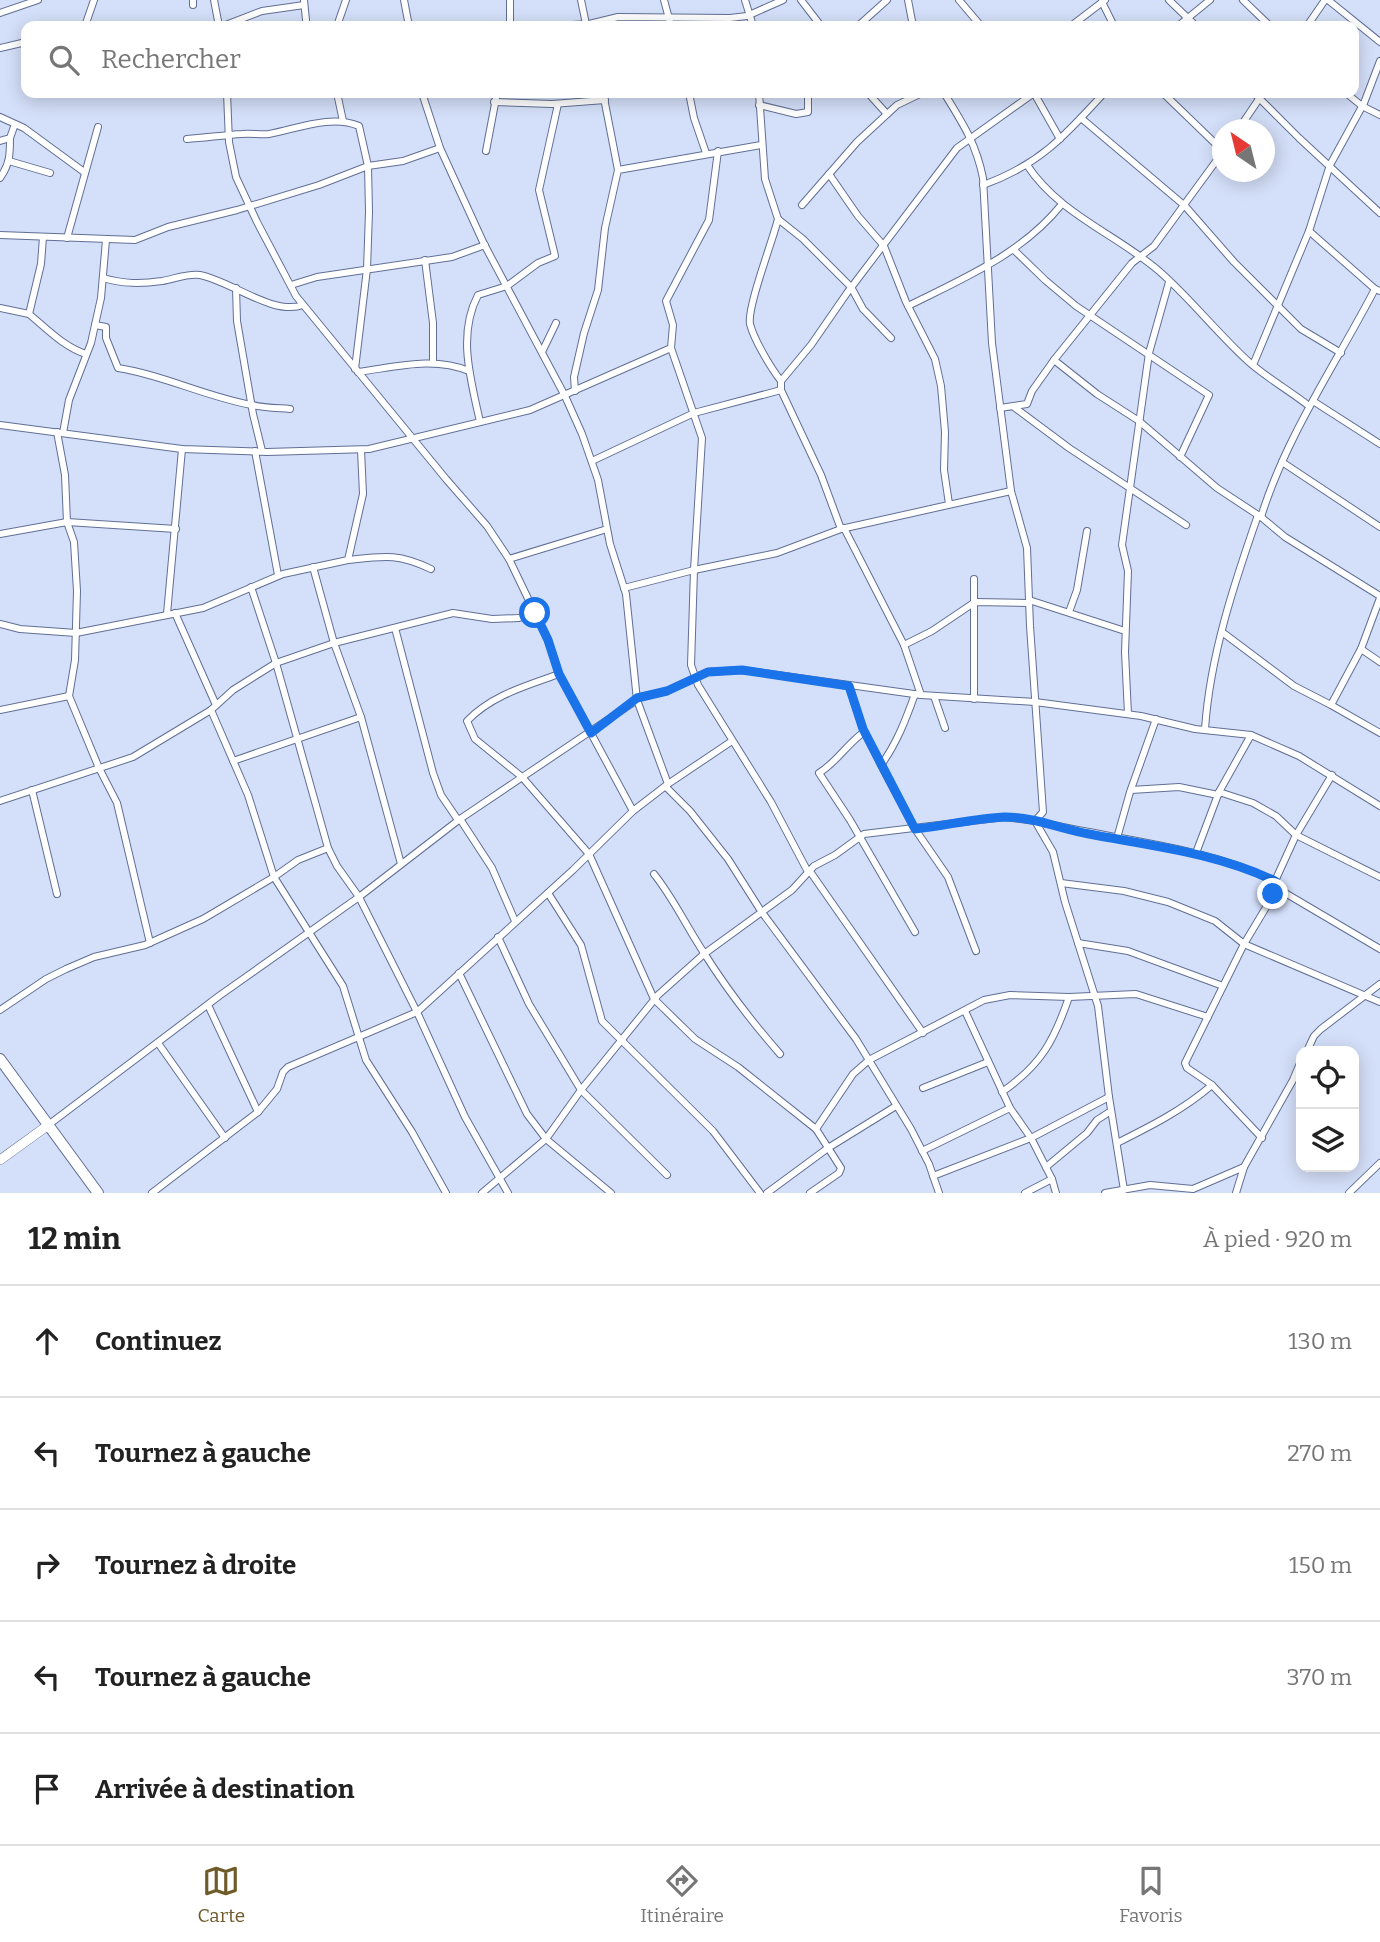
<!DOCTYPE html>
<html lang="fr">
<head>
<meta charset="utf-8">
<style>
	:root { --surface:#fff; --page:#f6f6f6; --text:#222; --muted:#767676; --line:#e0e0e0; --accent:#6f5b2a }
	body { margin:0; font-family:Bitter,serif; background:var(--page); color:var(--text) }
	.controls { position:absolute; right:21px; bottom:21px; display:grid; overflow:hidden; border-radius:14px; box-shadow:0 4px 18px #0003 }
	.controls button { width:63px; height:63px; display:grid; place-items:center; padding:0; border:0; border-bottom:2px solid var(--line); background:var(--surface); color:var(--text); font:35px sans-serif }
	.compass { position:absolute; left:1212px; top:119px; width:63px; height:63px; border-radius:50%; background:var(--surface); box-shadow:0 4px 18px #0003; rotate:325deg }
	.stop { position:absolute; width:21px; height:21px; margin:-16px; border:5px solid #1a73e8; border-radius:50%; background:#fff }
	.stop.end { background:#1a73e8; border-color:#fff; box-shadow:0 2px 7px #0008 }
	.list { margin:0; padding:0; list-style:none }
	h2 { display:flex; justify-content:space-between; align-items:center; height:91px; margin:0; padding:0 28px; font-size:30px }
	h2 small { font-size:23px; font-weight:400; color:var(--muted) }
	.list li { display:grid; grid-template-columns:46px 1fr auto; gap:21px; align-items:center; box-sizing:border-box; height:112px; padding:0 28px; border-top:2px solid var(--line) }
	.list b { display:block; font-size:26px; white-space:nowrap }
	.list em { font-size:23px; font-style:normal; color:var(--muted) }
	.icon { flex:none; width:38px; height:38px; fill:none; stroke:currentColor; stroke-width:2; stroke-linecap:round; stroke-linejoin:round }
	.map { position:relative; flex:none; width:1380px; height:1193px; overflow:hidden }
	.search { position:absolute; background:var(--surface); box-shadow:0 4px 18px #0003; left:21px; right:21px; top:21px; height:77px; display:flex; align-items:center; gap:18px; box-sizing:border-box; padding:0 24px; border-radius:14px; color:var(--muted); font-size:26px }
	.sheet { height:651px; background:var(--surface) }
	nav { display:flex; justify-content:space-around; align-items:center; box-sizing:border-box; height:98px; border-top:2px solid var(--line); background:var(--surface); font-size:19px; color:var(--muted) }
	nav a { display:grid; justify-items:center; gap:4px }
	nav .on { color:var(--accent) }
	.map>svg:first-child { display:block }
</style>
</head>
<body>
<div class="map">
<svg width="1380" height="1193" viewBox="0 0 1380 1193">
	<rect width="100%" height="100%" fill="#d4dff9"/>
	<g fill="none" stroke-linecap="round" stroke-linejoin="round">
		<g stroke="#606f94" stroke-width="8">
			<g id="minor">
				<path d="M193 0V5"/>
				<path d="M214 0 219 26"/>
				<path d="M304 0 306 20"/>
				<path d="M404 0 409 26"/>
				<path d="M581 0 586 24"/>
				<path d="M664 0 671 26"/>
				<path d="M745 0 753 26"/>
				<path d="M801 0 821 26"/>
				<path d="M908 0 913 26"/>
				<path d="M959 0 981 26"/>
				<path d="M1169 0 1196 26"/>
				<path d="M1243 0 1270 26"/>
				<path d="M1328 0 1380 42"/>
				<path d="M1102 2 1114 26"/>
				<path d="M0 13 38 0"/>
				<path d="M85 26 94 0"/>
				<path d="M223 26 262 11 304 5"/>
				<path d="M337 26 346 0"/>
				<path d="M510 26V0"/>
				<path d="M554 26 589 24 618 17 730 18 747 16 783 0"/>
				<path d="M858 26 887 0"/>
				<path d="M1071 26 1105 0"/>
				<path d="M1178 26 1210 0"/>
				<path d="M1307 26 1325 0"/>
				<path d="M0 48 26 42"/>
				<path d="M227 93 229 142 236 177 257 222 296 296 446 479 487 526 509 559 548 640 559 674 633 811"/>
				<path d="M337 93 343 121"/>
				<path d="M422 93 440 148 484 244 565 396 582 434 598 480 610 544 626 594 637 700 668 784"/>
				<path d="M603 93 618 170"/>
				<path d="M689 93 694 118 706 153"/>
				<path d="M759 93 765 179 778 219 803 239 851 287 863 309 891 338"/>
				<path d="M868 93 887 114"/>
				<path d="M944 93C962 122 976 143 983 178L992 343 1011 491 1027 548 1030 626 1043 812 1035 821C1115 840 1200 845 1275 881"/>
				<path d="M1034 93 1060 139"/>
				<path d="M1163 93 1222 150"/>
				<path d="M1254 93 1299 138 1380 213"/>
				<path d="M1346 93 1362 106 1380 115"/>
				<path d="M494 102 552 104 605 100"/>
				<path d="M759 105 796 114 808 112V93"/>
				<path d="M0 117 24 128 84 172"/>
				<path d="M1081 118 1185 206 1234 262 1301 329 1341 353"/>
				<path d="M1238 130 1263 93"/>
				<path d="M187 139C205 138 223 135 242 134 251 133 260 135 269 134 297 129 331 114 359 126L368 166 369 212 367 269 355 369"/>
				<path d="M0 141 10 138 15 124"/>
				<path d="M486 151 497 93"/>
				<path d="M9 161 50 173"/>
				<path d="M1027 165C1059 214 1116 234 1159 271 1190 298 1218 334 1249 362 1267 378 1290 391 1309 406"/>
				<path d="M829 174 858 216 884 246 906 302 935 359 941 386 945 432 944 470 949 504"/>
				<path d="M0 178C10 164 10 154 10 138"/>
				<path d="M983 185C1039 165 1065 136 1104 93"/>
				<path d="M802 205 857 142 897 105 922 93"/>
				<path d="M778 219C773 240 747 307 750 324 754 340 771 368 781 381"/>
				<path d="M1309 231 1375 289 1380 291"/>
				<path d="M0 235 135 240 168 227 237 210 319 185 368 166 403 161 440 148"/>
				<path d="M43 237 41 264 29 314C47 329 64 347 86 354"/>
				<path d="M67 238 98 127"/>
				<path d="M1014 250 1045 280 1076 306 1209 395 1180 457"/>
				<path d="M425 260 433 323V361"/>
				<path d="M103 278C124 284 141 284 162 281 174 279 188 273 200 275 231 281 273 316 303 305"/>
				<path d="M291 285 317 277 452 257 485 245"/>
				<path d="M236 288 237 321 253 414 262 451"/>
				<path d="M908 306C964 278 1022 254 1062 204"/>
				<path d="M0 308 29 314"/>
				<path d="M95 325 106 327V338L118 368C164 375 206 397 252 405 264 408 278 408 290 409"/>
				<path d="M671 348 702 438 694 570 691 665 698 685 771 802 808 872"/>
				<path d="M542 352 556 323"/>
				<path d="M1054 360 1097 394 1139 421 1217 488 1261 517 1285 537 1380 596"/>
				<path d="M1253 365 1309 231 1330 165 1364 103 1380 61"/>
				<path d="M358 372C396 367 433 356 469 371"/>
				<path d="M575 391 574 377 584 333 598 290 605 228 618 170 761 145"/>
				<path d="M1313 401 1380 444"/>
				<path d="M1014 407 1069 448 1186 525"/>
				<path d="M1000 408 1027 404 1032 391 1054 360 1132 263 1154 246 1222 153"/>
				<path d="M480 422C471 380 457 335 478 295L507 286 538 263 555 256 539 190 558 104"/>
				<path d="M0 425 182 449 267 452 369 449 530 410 671 348 673 325 666 301 709 220 718 151"/>
				<path d="M57 432 65 475 67 522 74 542 77 591 75 660 69 696 99 768 117 803 150 943"/>
				<path d="M63 433 69 400 91 343 101 298 106 240"/>
				<path d="M255 451 278 575"/>
				<path d="M592 461 694 413 781 390"/>
				<path d="M1282 462 1380 527"/>
				<path d="M1261 517C1286 436 1336 364 1375 289"/>
				<path d="M844 528 904 645 921 695"/>
				<path d="M841 529 821 475 781 390V381L811 345 847 293 957 148 1034 93"/>
				<path d="M0 534 67 522 176 529"/>
				<path d="M509 559 607 529"/>
				<path d="M348 560C384 556 398 553 431 569"/>
				<path d="M313 567 334 643 361 717 401 864"/>
				<path d="M974 579V699"/>
				<path d="M251 587 276 663 328 848 337 866 359 897 417 1012 465 1117 508 1193"/>
				<path d="M624 588 694 570 777 553 841 529 1011 491"/>
				<path d="M1380 598 1361 649 1331 705 1380 733"/>
				<path d="M1029 600 1125 631"/>
				<path d="M1069 612 1077 590 1087 531"/>
				<path d="M175 613 216 705"/>
				<path d="M167 614 182 449"/>
				<path d="M0 624 20 629 76 633 203 608 283 574 348 560 363 494 361 450"/>
				<path d="M395 628 433 773 441 795 458 820"/>
				<path d="M1222 632 1294 686 1331 705"/>
				<path d="M904 645 932 631 975 602 1029 603"/>
				<path d="M1361 649 1380 662"/>
				<path d="M559 674C526 686 492 695 467 721L475 739 522 777 589 854 654 999 695 1039 738 1067 816 1129 841 1168 839 1173 810 1193"/>
				<path d="M849 686 863 729 883 769 915 829 948 877 976 951"/>
				<path d="M934 696 945 728"/>
				<path d="M637 698 667 691 707 672 742 670 921 695 1035 702 1141 716 1195 729 1251 735 1299 756 1380 806"/>
				<path d="M0 710 69 696"/>
				<path d="M211 710 248 795 274 877 343 986 366 1060 412 1132 446 1193"/>
				<path d="M1128 714 1125 652 1128 571 1122 545 1149 353 1169 282"/>
				<path d="M1205 729C1210 656 1234 584 1258 515"/>
				<path d="M864 732C847 744 837 762 819 773L850 820 915 932"/>
				<path d="M233 761 361 717"/>
				<path d="M881 765C897 743 906 719 915 694"/>
				<path d="M666 787 690 811 728 859 761 911 856 1039 911 1129 929 1164 939 1193"/>
				<path d="M32 790 57 894"/>
				<path d="M1131 790 1179 787 1218 795"/>
				<path d="M1219 792 1253 803 1276 816 1296 835 1380 877"/>
				<path d="M0 801 133 757 211 710 233 690 276 663 334 643 453 613 492 619 519 618 535 613"/>
				<path d="M460 819 492 868 515 921"/>
				<path d="M1117 838 1130 792 1156 719"/>
				<path d="M1196 853 1219 792 1251 735"/>
				<path d="M809 870 923 1033"/>
				<path d="M654 874C674 899 686 926 704 953 726 988 752 1022 780 1054"/>
				<path d="M1061 883 1124 891 1168 902 1215 921 1244 944 1380 1002"/>
				<path d="M1275 887 1380 949"/>
				<path d="M548 893 581 945 602 1021 713 1131 760 1193"/>
				<path d="M498 937 529 1004 581 1090 667 1175"/>
				<path d="M1078 943 1128 951 1223 986"/>
				<path d="M459 973 527 1114 546 1139 611 1193"/>
				<path d="M208 1005 258 1112"/>
				<path d="M0 1010 46 979 66 969 94 957 145 945 203 919 274 877 298 860 328 848"/>
				<path d="M965 1011 1010 1108 1031 1138 1052 1179"/>
				<path d="M158 1043 225 1138"/>
				<path d="M1307 1051 1314 1036 1321 1029 1380 984"/>
				<path d="M923 1088 988 1062"/>
				<path d="M1002 1092C1041 1065 1054 1041 1069 997"/>
				<path d="M47 1126 219 996 359 897 460 819 637 700"/>
				<path d="M816 1129 853 1074 869 1060 984 1000 1010 995 1069 997 1136 994 1208 1017"/>
				<path d="M1262 1138 1212 1085 1187 1068 1185 1063 1244 944 1274 894 1275 881 1296 835 1332 775"/>
				<path d="M1117 1143C1151 1126 1183 1110 1212 1085"/>
				<path d="M922 1151 1010 1108"/>
				<path d="M1046 1167 1087 1133 1097 1120 1111 1111"/>
				<path d="M933 1176 1031 1138 1109 1097"/>
				<path d="M152 1193 258 1112 277 1089 283 1072 288 1067 417 1012 573 870 633 811 668 784 732 741"/>
				<path d="M482 1193 546 1139 581 1090 658 995 704 954 792 890 814 866 835 855 864 834 1005 817 1035 821 1053 852 1065 902 1098 1006 1109 1097 1124 1190"/>
				<path d="M767 1193 828 1148 896 1106"/>
				<path d="M1025 1193 1052 1179 1056 1193"/>
				<path d="M1105 1193 1150 1185 1193 1189 1244 1167"/>
				<path d="M1236 1193 1244 1167 1293 1080 1301 1061"/>
				<path d="M1349 1193 1380 1163"/>
			</g>
		</g>
		<g stroke="#606f94" stroke-width="10">
			<path id="secondary" d="M0 1160 47 1126"/>
		</g>
		<g stroke="#606f94" stroke-width="12">
			<path id="trunk" d="M0 1059 98 1193"/>
		</g>
		<use href="#minor" stroke="#fff" stroke-width="6"/>
		<use href="#secondary" stroke="#fff" stroke-width="9"/>
		<use href="#trunk" stroke="#fff" stroke-width="10"/>
	</g>
	<g fill="none" stroke-linecap="round" stroke-linejoin="round">
		<path stroke="#1a73e8" stroke-width="9" d="M535 613 548 640 559 674 591 733 637 698 667 691 708 672 742 670 849 686 863 729 915 829C944 826 976 818 1005 817 1034 817 1061 829 1089 834 1153 846 1216 853 1275 881L1273 894"/>
	</g>
</svg>
<div class="controls">
<button><svg class="icon" aria-label="locate" viewBox="0 0 24 24"><circle cx="12" cy="12" r="6"/><path d="M12 2v4M12 18v4M2 12h4M18 12h4"/></svg></button>
<button><svg class="icon" aria-label="layers" viewBox="0 0 24 24"><path d="M12 4l9 5-9 5-9-5zM3 14l9 5 9-5"/></svg></button>
</div>
<svg class="compass" viewBox="-18 -18 36 36"><path d="M0-13l5 13h-10z" fill="#e53935"/><path d="M0 13l5-13h-10z" fill="#767676"/></svg>
<div class="stop" style="left:535px;top:613px"></div>
<div class="stop end" style="left:1273px;top:894px"></div>
<div class="search"><svg class="icon" aria-label="search" viewBox="0 0 24 24"><circle cx="10" cy="10" r="6"/><path d="M15 15l6 6"/></svg>Rechercher</div>
</div>
<section class="sheet">
<h2>12 min<small>À pied · 920 m</small></h2>
<ul class="list">
<li><svg class="icon" aria-label="ahead" viewBox="0 0 24 24"><path d="M12 20V5M6 11l6-6 6 6"/></svg><div><b>Continuez</b></div><em>130 m</em></li>
<li><svg class="icon" aria-label="left" viewBox="0 0 24 24"><path d="M17 20v-9H6M10 6l-5 5 5 5"/></svg><div><b>Tournez à gauche</b></div><em>270 m</em></li>
<li><svg class="icon" aria-label="right" viewBox="0 0 24 24"><path d="M7 20v-9h11M14 6l5 5-5 5"/></svg><div><b>Tournez à droite</b></div><em>150 m</em></li>
<li><svg class="icon" aria-label="left" viewBox="0 0 24 24"><path d="M17 20v-9H6M10 6l-5 5 5 5"/></svg><div><b>Tournez à gauche</b></div><em>370 m</em></li>
<li><svg class="icon" aria-label="arrive" viewBox="0 0 24 24"><path d="M6 21V4h12l-3 4 3 4H6"/></svg><div><b>Arrivée à destination</b></div></li>
</ul>
</section>
<nav>
<a class="on"><svg class="icon" aria-label="map" viewBox="0 0 24 24"><path d="M3 6l6-2 6 2 6-2v14l-6 2-6-2-6 2zM9 4v14M15 6v14"/></svg>Carte</a>
<a><svg class="icon" aria-label="directions" viewBox="0 0 24 24"><path d="M12 3l9 9-9 9-9-9zM9 14v-3h6M13 9l2 2-2 2"/></svg>Itinéraire</a>
<a><svg class="icon" aria-label="saved" viewBox="0 0 24 24"><path d="M7 4h10v16l-5-4-5 4z"/></svg>Favoris</a>
</nav>
</body>
</html>
